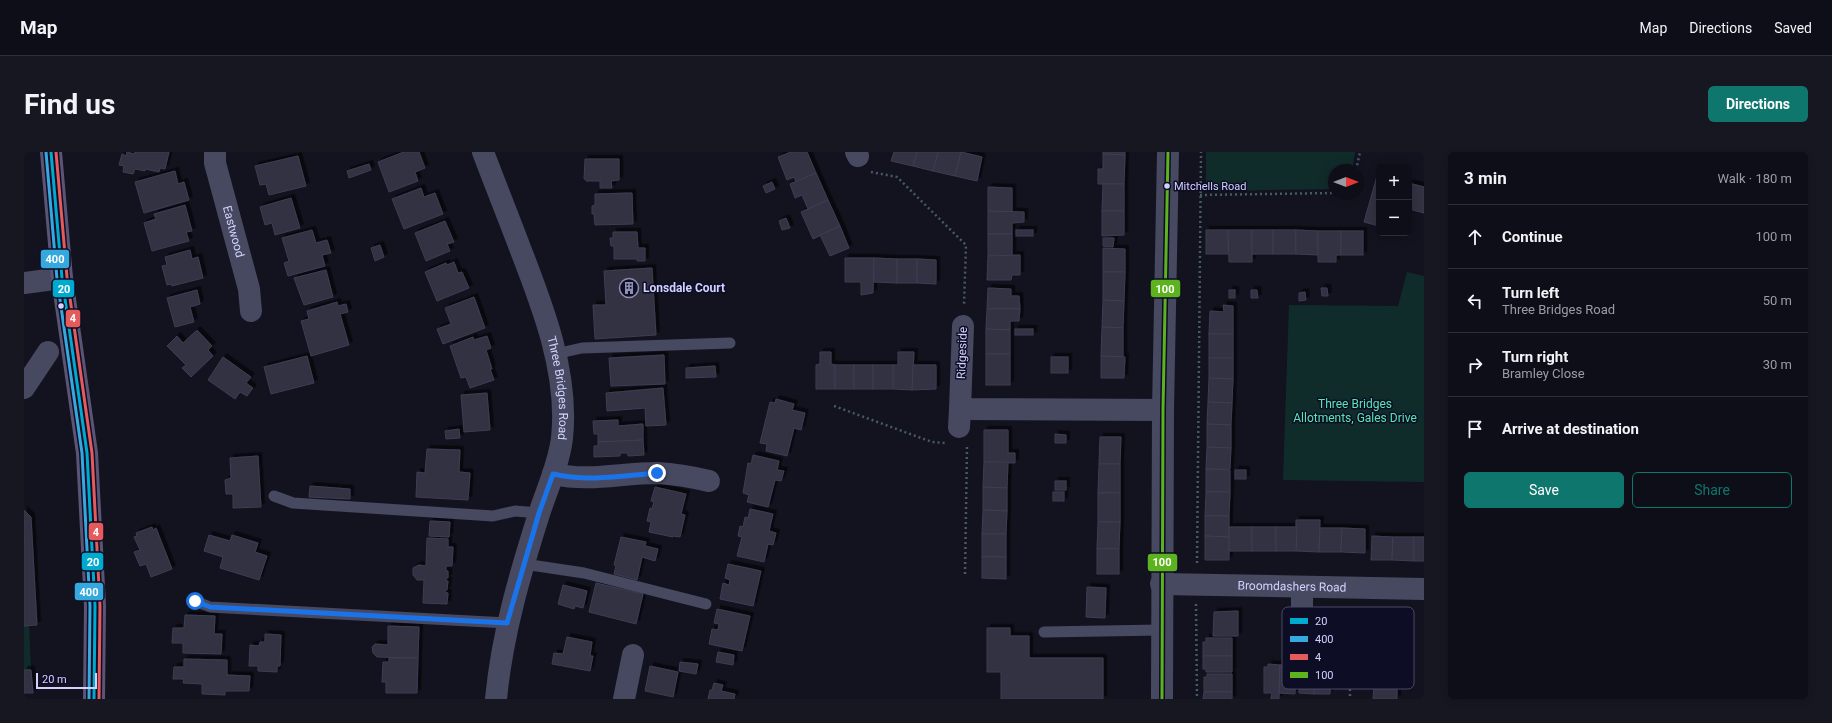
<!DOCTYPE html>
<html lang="en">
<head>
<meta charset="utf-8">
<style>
	:root { --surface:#0e0e18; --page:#171721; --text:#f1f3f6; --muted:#9b9ca2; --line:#2e2e37; --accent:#0f766e }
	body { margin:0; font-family:Roboto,sans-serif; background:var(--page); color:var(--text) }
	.controls { position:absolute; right:12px; top:12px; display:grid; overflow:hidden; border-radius:6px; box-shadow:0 2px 10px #0003 }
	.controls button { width:36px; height:36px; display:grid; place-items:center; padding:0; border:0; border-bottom:1px solid var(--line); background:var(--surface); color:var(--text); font:20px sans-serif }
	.compass { position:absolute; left:1304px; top:12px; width:36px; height:36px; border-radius:50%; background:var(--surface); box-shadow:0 2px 10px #0003; rotate:90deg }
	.scale { position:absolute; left:12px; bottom:10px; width:61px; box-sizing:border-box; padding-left:4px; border:2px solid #d2d2ff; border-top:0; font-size:11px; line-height:14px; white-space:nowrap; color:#d2d2ff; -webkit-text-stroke:3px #0e0d26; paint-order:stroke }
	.stop { position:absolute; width:12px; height:12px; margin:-9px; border:3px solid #1a73e8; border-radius:50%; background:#fff }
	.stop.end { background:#1a73e8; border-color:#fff; box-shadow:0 1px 4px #0008 }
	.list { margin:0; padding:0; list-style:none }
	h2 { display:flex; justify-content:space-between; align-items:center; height:52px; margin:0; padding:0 16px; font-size:17px }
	h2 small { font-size:13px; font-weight:400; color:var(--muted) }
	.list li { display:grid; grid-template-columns:26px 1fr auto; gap:12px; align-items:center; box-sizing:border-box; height:64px; padding:0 16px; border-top:1px solid var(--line) }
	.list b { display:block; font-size:15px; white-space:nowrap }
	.list p { margin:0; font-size:13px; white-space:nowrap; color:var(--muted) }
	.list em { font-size:13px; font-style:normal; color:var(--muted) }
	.actions { display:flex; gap:8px; padding:12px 16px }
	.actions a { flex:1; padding:9px 0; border:1px solid var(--accent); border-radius:6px; text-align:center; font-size:14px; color:var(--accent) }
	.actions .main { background:var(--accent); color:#fff }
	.icon { flex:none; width:22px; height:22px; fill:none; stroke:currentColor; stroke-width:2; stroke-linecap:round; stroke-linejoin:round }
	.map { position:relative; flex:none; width:1400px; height:547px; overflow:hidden; border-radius:6px }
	header { display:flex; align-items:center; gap:24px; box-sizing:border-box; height:56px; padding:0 20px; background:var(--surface); border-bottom:1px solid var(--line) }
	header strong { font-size:19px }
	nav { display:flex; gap:22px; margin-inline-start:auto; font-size:14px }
	.intro { display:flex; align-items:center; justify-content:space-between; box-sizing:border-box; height:96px; padding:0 24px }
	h1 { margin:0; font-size:28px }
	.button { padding:10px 18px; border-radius:6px; background:var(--accent); color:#fff; font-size:14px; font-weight:700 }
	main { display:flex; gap:24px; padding:0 24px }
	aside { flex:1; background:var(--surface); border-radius:6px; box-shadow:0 2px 10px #0003 }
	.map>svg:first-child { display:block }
</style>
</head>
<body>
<header>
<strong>Map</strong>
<nav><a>Map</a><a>Directions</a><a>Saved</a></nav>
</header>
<div class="intro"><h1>Find us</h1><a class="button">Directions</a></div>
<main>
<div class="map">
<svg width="1400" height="547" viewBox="0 0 1400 547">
	<defs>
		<filter id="shadow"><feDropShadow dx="3.5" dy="-3.5" stdDeviation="0" flood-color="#0009"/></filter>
	</defs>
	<rect width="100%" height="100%" fill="#131320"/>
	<g fill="#102c2a">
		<path d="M1182 0H1331L1328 18H1310V37L1182 39Z"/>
		<path d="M1383 120 1400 124V330L1259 328 1265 153 1374 154Z"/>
		<path d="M5 473 7 518H0V474Z"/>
	</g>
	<g fill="#313142" stroke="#3e3d55" filter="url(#shadow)">
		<path d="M103 0 110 2 111 0H145L141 17 136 16 135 20 121 17V19L111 17 109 22 99 20 100 14 95 13 98 2 102 4Z"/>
		<path d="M380 0H395L401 16 391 20 394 29 365 40 354 10Z"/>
		<path d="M767 0H783L792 21 772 30 770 25 763 28 754 5Z"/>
		<path d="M870 0H893L889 14 867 9Z"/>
		<path d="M893 0H914L909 19 889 14Z"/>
		<path d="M914 0H937L931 24 909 19Z"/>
		<path d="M937 0 958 5 953 29 931 24Z"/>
		<path d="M1079 0H1101V3L1079 2Z"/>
		<path d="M1079 2 1101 3 1100 32H1074V17H1079Z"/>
		<path d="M274 4 282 34 245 43 242 32 236 33 231 14Z"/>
		<path d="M561 7H595V28L587 29 588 36H576V29H562V27H560Z"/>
		<path d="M345 12 347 18 325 26 323 19Z"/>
		<path d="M1355 17V74L1340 70Z"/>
		<path d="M151 19 154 32 160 30 165 48 120 61 111 30Z"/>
		<path d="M792 21 804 48 784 57 778 43 771 46 766 32Z"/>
		<path d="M748 30 751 37 742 41 739 34Z"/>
		<path d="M1385 31 1400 35V61L1385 57Z"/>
		<path d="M1079 32H1100V59H1078Z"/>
		<path d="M964 35 988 36V60L964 59Z"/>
		<path d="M397 36 400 45 411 41 419 62 380 77 368 47Z"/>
		<path d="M608 41 609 72 571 73 570 62H568V54L571 53V42Z"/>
		<path d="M267 46 276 76 251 83 248 71 241 73 236 55Z"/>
		<path d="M804 48 816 74 789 87 777 60Z"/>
		<path d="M161 53 168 79 162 80 165 89 128 99 120 71 132 67 130 62Z"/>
		<path d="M964 59 1000 60V70L988 71V82H964Z"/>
		<path d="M1078 59H1100V83L1078 84Z"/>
		<path d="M762 66 766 76 758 78 755 69Z"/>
		<path d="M421 69 430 90 423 92 426 99 402 109 391 81Z"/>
		<path d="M816 74 825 96 806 104 796 83Z"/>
		<path d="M288 78 292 91 303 88 307 101 298 103 301 114 264 124 260 111 265 109 258 86Z"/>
		<rect x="992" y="78" width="17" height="6"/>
		<rect x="1182" y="78" width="22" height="24"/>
		<path d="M1204 78H1228V110H1205Z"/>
		<rect x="1228" y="78" width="21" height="24"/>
		<rect x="1249" y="78" width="23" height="24"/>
		<path d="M1272 78 1294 79V103L1272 102Z"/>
		<path d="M1294 79H1317V103H1312V110H1294Z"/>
		<rect x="1317" y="79" width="22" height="24"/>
		<path d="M589 80H613L614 96H621V109H613V107H590V94H587L586 86H589Z"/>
		<rect x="964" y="82" width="24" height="22"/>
		<path d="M1079 86H1090L1089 95 1079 94Z"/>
		<path d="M356 93 360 105 351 109 347 96Z"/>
		<path d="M1079 96 1101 97V120H1079Z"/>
		<path d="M166 98 168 107 174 105 179 126 148 134 147 132 143 133 138 114 143 113 141 105Z"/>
		<path d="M996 103V123H988L987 128H963L964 104Z"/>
		<path d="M821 106H850L849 141 837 143V130H821Z"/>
		<path d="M850 106 873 107V131L850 130Z"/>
		<rect x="873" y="107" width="20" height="24"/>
		<path d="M893 107 912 108V132L893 131Z"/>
		<path d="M430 110 434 121 438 120 445 136 413 149 401 120 422 111 423 113Z"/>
		<path d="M628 116 632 183 571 187 569 153H582L580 119Z"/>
		<path d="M302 118 309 145 280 153 270 126Z"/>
		<path d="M1079 120H1101L1100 149 1079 148Z"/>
		<path d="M964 136 987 137V144H995L996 157H963Z"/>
		<path d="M1297 136H1303L1304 144H1298Z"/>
		<path d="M173 138 176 152 166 155 170 170 151 175 143 146Z"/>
		<rect x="1205" y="138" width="6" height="8"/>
		<path d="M1227 138H1233L1234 146H1227Z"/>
		<path d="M1281 140 1282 148 1275 149V141Z"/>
		<path d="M450 145 461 176 419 192 413 177 427 172 421 156Z"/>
		<path d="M1079 148 1100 149 1099 176 1078 175Z"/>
		<path d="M313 150 314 154 322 152 324 160 316 162 325 193 287 204 277 169 285 167 283 159Z"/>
		<path d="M1199 153 1209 154V182H1185L1186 159 1200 160Z"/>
		<path d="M963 157H996L995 169H986V178L962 177Z"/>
		<path d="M1078 175 1099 176V205L1077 204Z"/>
		<path d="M962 177 986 178V202H962Z"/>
		<rect x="991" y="177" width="18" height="6"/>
		<path d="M173 178 188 194 184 198 189 204 167 225 158 216 162 213 143 194 153 184 159 191Z"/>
		<rect x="1185" y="182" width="24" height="24"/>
		<path d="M463 184 467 196 462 198 468 217H466L470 228 446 236 442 225 437 226 426 194 449 185 450 188Z"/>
		<path d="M796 200H807V212L811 213V237H792V213L796 212Z"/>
		<path d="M874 200H890L888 238 869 237V213H874Z"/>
		<rect x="962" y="202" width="24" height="31"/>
		<path d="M640 203 641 232 587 234 585 206Z"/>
		<path d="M283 204 290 231 247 242 240 215Z"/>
		<path d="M1077 204 1101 205 1100 226H1077Z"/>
		<path d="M199 205 227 225 222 231 229 236 223 244 216 240 211 247 184 228Z"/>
		<rect x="1027" y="205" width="17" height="16"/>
		<path d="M1185 206H1209V227L1185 226Z"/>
		<rect x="811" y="213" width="19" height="24"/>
		<rect x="830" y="213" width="19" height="24"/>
		<rect x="849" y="213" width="20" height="24"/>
		<path d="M889 213H912V237L888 238Z"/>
		<path d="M691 214 692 225 662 226V216Z"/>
		<path d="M1185 226 1209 227 1208 251 1184 250Z"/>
		<path d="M639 236 642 273 622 274 621 256 583 259 582 241Z"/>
		<path d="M463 241 466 278 440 280 437 243Z"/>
		<path d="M752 247 770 252 768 258 781 261 777 278 770 276 763 304 742 299 743 292 736 291 746 250 751 251Z"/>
		<path d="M1184 250 1208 251 1207 273 1183 272Z"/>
		<path d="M594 268V274L619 272V288L574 290V282H570L569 269Z"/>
		<path d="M1183 272 1207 273V296L1183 295Z"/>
		<path d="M435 277 436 286 422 287 421 279Z"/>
		<path d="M960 278H984V301H991V311L960 310Z"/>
		<path d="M1031 282 1042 283V291H1031Z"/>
		<path d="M1076 285H1097L1096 312H1075Z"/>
		<path d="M619 288 620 303 604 304V301H596V304L570 305V294H574V290Z"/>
		<path d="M1183 295 1207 296 1206 317H1182Z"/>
		<path d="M403 297 436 298 435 320 446 321 444 348 392 345 393 320 401 321Z"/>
		<path d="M729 303 755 309 753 318 760 319 757 329 751 328 744 355 723 350 725 343 719 341 724 311 727 312Z"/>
		<path d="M234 304 237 355 209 356V342H202L201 328 207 326 206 306Z"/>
		<path d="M960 310H984L983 336 959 335Z"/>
		<path d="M1075 312H1096V341H1074Z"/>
		<path d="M1182 317 1206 318V340H1182Z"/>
		<rect x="1211" y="318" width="11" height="9"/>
		<rect x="1031" y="329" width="11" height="9"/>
		<path d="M286 334 326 337V347L285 345Z"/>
		<path d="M631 335 662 342 657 362 661 363 656 385 649 384V385L625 380 627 370 623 369 626 356 628 357 630 350 627 349Z"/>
		<path d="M959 335 983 336V359L959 358Z"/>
		<rect x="1029" y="340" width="11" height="9"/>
		<path d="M1182 340H1206L1205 364H1181Z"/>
		<rect x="1074" y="341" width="22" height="29"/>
		<path d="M726 357 749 362 745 379 752 381 749 393 744 392 740 410 713 404 718 385 714 384 716 374 719 375 721 365 724 366Z"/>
		<path d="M0 358 7 365 13 473 0 474Z"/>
		<path d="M959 358 983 359 982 382H958Z"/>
		<path d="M1181 364H1205V385L1181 384Z"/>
		<path d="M1272 368H1296L1295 400 1272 399Z"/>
		<path d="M406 369 426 370 425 385 405 384Z"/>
		<path d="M1074 370H1096L1095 397H1073Z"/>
		<path d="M128 375 129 378 132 376 148 417 127 425 122 412 116 414 110 400 116 398 110 385 113 384 112 381Z"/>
		<rect x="1205" y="375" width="23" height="24"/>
		<rect x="1228" y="375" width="24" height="24"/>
		<path d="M1252 375H1273L1272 399H1252Z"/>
		<path d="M1296 376H1318L1317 400H1295Z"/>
		<path d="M1318 376 1341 377V401L1317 400Z"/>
		<rect x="958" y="382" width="24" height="23"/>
		<path d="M185 383 206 389 208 383 234 391 231 400 243 404 235 428 196 416 199 405 180 399Z"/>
		<path d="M1181 384 1205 385V408H1181Z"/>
		<path d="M1348 384 1369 385 1368 408H1347Z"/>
		<path d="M597 385 622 390 621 394 634 397 631 409 618 405 613 428 590 422 592 414 590 413Z"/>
		<path d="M1369 385H1390V409L1368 408Z"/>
		<rect x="1390" y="385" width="10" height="24"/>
		<path d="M403 386 424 387V395H429L428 414H422V419H424V426H422V429H424L423 438H421V440L424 441 423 452 399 451 400 428H393L389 423V416L395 413 402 414Z"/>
		<rect x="1073" y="397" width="22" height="25"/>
		<path d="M958 405H982V427L958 426Z"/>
		<path d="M704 412 737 419 729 454 696 447 699 431 705 433 706 428 701 426Z"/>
		<path d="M572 431 619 442 612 472 565 460Z"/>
		<path d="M539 433 563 439 559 456 551 454 550 457 534 452Z"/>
		<path d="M1063 435 1082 436 1081 466 1062 465Z"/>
		<path d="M693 457 726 464 718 499 685 492 688 477 694 478 695 472 690 471Z"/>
		<path d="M1214 459V484H1189L1190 460Z"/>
		<path d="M161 463 191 464 190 482H198L197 502 159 501V491H148L149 476H160Z"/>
		<path d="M364 474 395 475 394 506 353 505 349 501 348 495 351 492 364 493Z"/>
		<path d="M963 476H986V484H1005V506H1079V547H977V520H963Z"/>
		<path d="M241 482 257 483 256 514H253V520L234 519V514H225L226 493 235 494 236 490H241Z"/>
		<path d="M543 485 568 490 566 504H569L566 519 528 512 530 501 539 502Z"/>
		<path d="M1182 486H1208V504H1179V490H1182Z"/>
		<path d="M694 500 710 503 709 513 692 510Z"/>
		<path d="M1179 504H1208V520H1182V517H1179Z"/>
		<path d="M365 506H394L393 541H362V530H358L359 510H365Z"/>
		<path d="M160 507 203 508V523L226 524 225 539H201V543L178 542V532L159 531 160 527H149L150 515H160Z"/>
		<path d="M656 510 674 512 672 522 655 519Z"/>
		<path d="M1244 512 1256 513 1255 547H1247L1248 541H1240V515H1244Z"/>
		<path d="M1256 513H1269V516H1272L1271 542 1255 541Z"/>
		<path d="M1279 513H1291L1290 542 1275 541V516H1279Z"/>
		<path d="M1291 513H1303V516H1307L1306 542H1290Z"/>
		<path d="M626 514 654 520 649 545 621 539Z"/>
		<path d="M0 518H7L9 541H0Z"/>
		<path d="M1183 522H1208V540H1180V525H1183Z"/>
		<path d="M690 531 699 533 697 539 711 542 710 547H684L686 538H688Z"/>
		<path d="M1350 533 1373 534V547H1349Z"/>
		<path d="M1180 540H1208V547H1179Z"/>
	</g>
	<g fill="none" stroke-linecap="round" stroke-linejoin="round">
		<g stroke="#465a66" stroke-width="2.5" stroke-dasharray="2 3" stroke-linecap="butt">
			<path d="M1332 18 1336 0"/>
			<path d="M847 20 873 25 942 93 940 153"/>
			<path d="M1176 43 1310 41"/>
			<path d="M810 254 908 290 921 291"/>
			<path d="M1173 411 1177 0"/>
			<path d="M941 422 943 294"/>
			<path d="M1172 452 1173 547"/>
			<path d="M1325 457 1326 547"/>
		</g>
		<g stroke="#474961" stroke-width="11">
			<path d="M531 202 558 196 706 191"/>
			<path d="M250 344 269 351 469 364 491 359 515 361"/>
			<path d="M500 412 560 421 682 452"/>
			<path d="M171 449 186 455 483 471"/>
			<path d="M1020 480 1137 478"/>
		</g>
		<g stroke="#474961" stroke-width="22">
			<path id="s1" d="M191 0V11L225 137 227 159"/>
			<path id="s2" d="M459 0C471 32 484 64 496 96 519 155 545 222 538 286 535 312 523 337 515 362 496 422 478 483 472 547"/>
			<path d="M832 0 834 4"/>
			<path d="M0 131 38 126"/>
			<path d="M939 174 936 257 1139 258"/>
			<path d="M0 236 24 200"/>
			<path d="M935 275 936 257"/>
			<path d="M529 322C567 330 596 321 633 321 651 322 668 325 685 329"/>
			<path id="s3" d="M1137 432 1400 437"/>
			<path d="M1278 500V435"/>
			<path d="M600 547 609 503"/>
			<path d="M1138 547 1139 258 1144 0"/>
		</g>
		<path stroke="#5b5474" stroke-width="22" d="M27 0 38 126 63 301 71 454 70 547"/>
		<g stroke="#0e0d26" stroke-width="6">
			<path id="bus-1" d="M27 0 38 126 63 301 71 454 70 547"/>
		</g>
		<g stroke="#0e0d26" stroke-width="6">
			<path id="bus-2" d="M22 0 33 127 58 301 66 454 65 547"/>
		</g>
		<g stroke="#0e0d26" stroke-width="6">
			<path id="bus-3" d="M32 0 43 125 68 301 76 454 75 547"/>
		</g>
		<g stroke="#0e0d26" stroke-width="6">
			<path id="bus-4" d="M1138 547 1139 258 1144 0"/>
		</g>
		<use href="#bus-1" stroke="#00a9ce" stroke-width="3"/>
		<use href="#bus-2" stroke="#35a9de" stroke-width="3"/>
		<use href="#bus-3" stroke="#e55a5a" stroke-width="3"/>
		<use href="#bus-4" stroke="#5cb31e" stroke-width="3"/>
	</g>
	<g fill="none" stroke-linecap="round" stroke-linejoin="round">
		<path stroke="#1a73e8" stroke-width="5" d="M171 449 186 455 483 471 515 361 529 322C564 330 598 324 633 321"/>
	</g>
	<defs>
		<g id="building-ring" transform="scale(1)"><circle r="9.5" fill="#0e0d26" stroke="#8f8fb1" stroke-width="1.5"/><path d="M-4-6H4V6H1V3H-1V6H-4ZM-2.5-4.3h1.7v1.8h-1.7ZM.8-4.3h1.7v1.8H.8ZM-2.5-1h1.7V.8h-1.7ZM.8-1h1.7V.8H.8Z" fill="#8f8fb1"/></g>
	</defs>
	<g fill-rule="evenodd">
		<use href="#building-ring" x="605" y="136"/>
	</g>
	<g fill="#d2d2ff" stroke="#0e0d26" stroke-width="1.5">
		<circle cx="1143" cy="34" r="3.5"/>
		<circle cx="37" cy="154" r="3.5"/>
	</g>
	<g text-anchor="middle" stroke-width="3" stroke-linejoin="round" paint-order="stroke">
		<g font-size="11" fill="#d2d2ff" stroke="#0e0d26" text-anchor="start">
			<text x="1150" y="38">Mitchells Road</text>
		</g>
		<g font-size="12" fill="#d2d2ff" stroke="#0e0d26">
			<text dy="4" stroke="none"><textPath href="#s1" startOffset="82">Eastwood</textPath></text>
			<text transform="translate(938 201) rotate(-88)" y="4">Ridgeside</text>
			<text dy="4" stroke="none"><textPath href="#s2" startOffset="249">Three Bridges Road</textPath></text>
			<text dy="4" stroke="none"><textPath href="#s3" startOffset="131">Broomdashers Road</textPath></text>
		</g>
		<g font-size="12" font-weight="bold" fill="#d2d2ff" stroke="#0e0d26" text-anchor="start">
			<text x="619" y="140">Lonsdale Court</text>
		</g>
		<g font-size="12" fill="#55e8b1" stroke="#0e0d26">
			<text x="1331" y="256">Three Bridges<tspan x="1331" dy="14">Allotments, Gales Drive</tspan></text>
		</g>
	</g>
	<rect x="1258" y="455" width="132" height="82" rx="6" fill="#0e0d26" stroke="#494867" stroke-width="1"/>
	<rect x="1266" y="466" width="18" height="6" fill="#00a9ce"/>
	<rect x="1266" y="484" width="18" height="6" fill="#35a9de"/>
	<rect x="1266" y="502" width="18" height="6" fill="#e55a5a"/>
	<rect x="1266" y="520" width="18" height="6" fill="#5cb31e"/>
	<g font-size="11" fill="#d2d2ff">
		<text x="1291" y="473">20</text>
		<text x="1291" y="491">400</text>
		<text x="1291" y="509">4</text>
		<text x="1291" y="527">100</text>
	</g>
	<g stroke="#0e0d26" stroke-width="1.5">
		<rect x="16" y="97" width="30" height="20" rx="4" fill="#35a9de"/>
		<rect x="1126" y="127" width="31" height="19" rx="4" fill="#5cb31e"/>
		<rect x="28" y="127" width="23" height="19" rx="4" fill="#00a9ce"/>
		<rect x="41" y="157" width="16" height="19" rx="4" fill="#e55a5a"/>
		<rect x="64" y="370" width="16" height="19" rx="4" fill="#e55a5a"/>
		<rect x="57" y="400" width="23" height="19" rx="4" fill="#00a9ce"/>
		<rect x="1123" y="401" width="31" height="19" rx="4" fill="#5cb31e"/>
		<rect x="50" y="430" width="30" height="19" rx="4" fill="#35a9de"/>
	</g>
	<g font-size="11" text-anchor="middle" font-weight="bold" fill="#fff">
		<text x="31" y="111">400</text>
		<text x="1141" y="141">100</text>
		<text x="40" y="141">20</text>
		<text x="49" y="170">4</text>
		<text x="72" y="384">4</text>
		<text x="69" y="414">20</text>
		<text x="1138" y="414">100</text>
		<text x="65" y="444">400</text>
	</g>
</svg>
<div class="controls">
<button>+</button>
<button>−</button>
</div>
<svg class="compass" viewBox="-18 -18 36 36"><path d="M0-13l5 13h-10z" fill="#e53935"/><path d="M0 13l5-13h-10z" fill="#9b9ca2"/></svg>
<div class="scale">20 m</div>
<div class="stop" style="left:171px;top:449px"></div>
<div class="stop end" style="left:633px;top:321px"></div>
</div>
<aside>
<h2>3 min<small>Walk · 180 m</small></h2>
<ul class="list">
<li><svg class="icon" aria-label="ahead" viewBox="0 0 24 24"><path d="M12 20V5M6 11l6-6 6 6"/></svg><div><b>Continue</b></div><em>100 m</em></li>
<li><svg class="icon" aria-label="left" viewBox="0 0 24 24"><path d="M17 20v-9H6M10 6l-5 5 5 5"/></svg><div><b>Turn left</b><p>Three Bridges Road</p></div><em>50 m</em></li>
<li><svg class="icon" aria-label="right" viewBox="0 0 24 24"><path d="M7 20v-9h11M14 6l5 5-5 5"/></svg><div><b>Turn right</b><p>Bramley Close</p></div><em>30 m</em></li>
<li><svg class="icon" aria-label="arrive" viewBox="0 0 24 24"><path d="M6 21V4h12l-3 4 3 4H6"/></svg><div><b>Arrive at destination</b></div></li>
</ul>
<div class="actions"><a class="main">Save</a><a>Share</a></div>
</aside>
</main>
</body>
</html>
